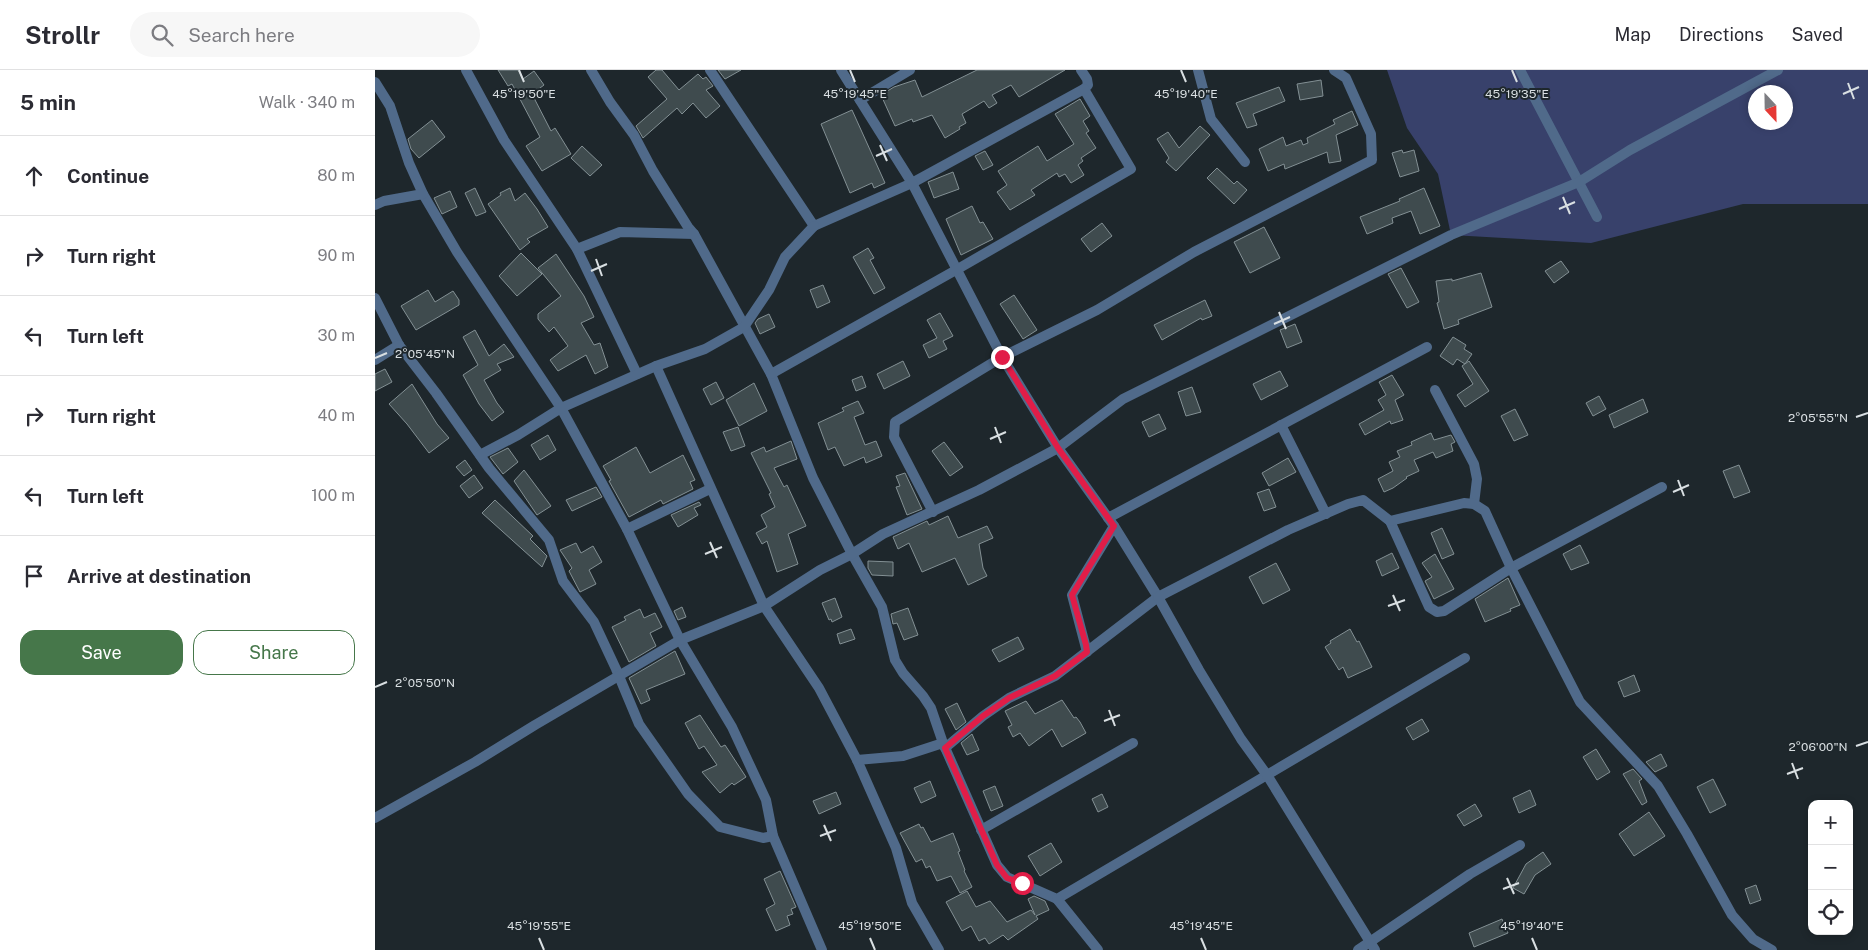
<!DOCTYPE html>
<html lang="en">
<head>
<meta charset="utf-8">
<style>
	:root { --surface:#fff; --page:#f7f7f7; --text:#2b2b33; --muted:#7c7c81; --line:#e1e1e2; --accent:#46774a }
	body { margin:0; font-family:"Public Sans",sans-serif; background:var(--page); color:var(--text) }
	.controls { position:absolute; right:15px; bottom:15px; display:grid; overflow:hidden; border-radius:10px; box-shadow:0 2px 8px #0003 }
	.controls button { width:45px; height:45px; display:grid; place-items:center; padding:0; border:0; border-bottom:1px solid var(--line); background:var(--surface); color:var(--text); font:25px sans-serif }
	.compass { position:absolute; left:1373px; top:15px; width:45px; height:45px; border-radius:50%; background:var(--surface); box-shadow:0 2px 8px #0003; rotate:158deg }
	.stop { position:absolute; width:15px; height:15px; margin:-11px; border:4px solid #e11d48; border-radius:50%; background:#fff }
	.stop.end { background:#e11d48; border-color:#fff; box-shadow:0 1px 5px #0008 }
	.list { margin:0; padding:0; list-style:none }
	h2 { display:flex; justify-content:space-between; align-items:center; height:65px; margin:0; padding:0 20px; font-size:21px }
	h2 small { font-size:16px; font-weight:400; color:var(--muted) }
	.list li { display:grid; grid-template-columns:32px 1fr auto; gap:15px; align-items:center; box-sizing:border-box; height:80px; padding:0 20px; border-top:1px solid var(--line) }
	.list b { display:block; font-size:19px; white-space:nowrap }
	.list em { font-size:16px; font-style:normal; color:var(--muted) }
	.actions { display:flex; gap:10px; padding:15px 20px }
	.actions a { flex:1; padding:11px 0; border:1px solid var(--accent); border-radius:15px; text-align:center; font-size:18px; color:var(--accent) }
	.actions .main { background:var(--accent); color:#fff }
	.icon { flex:none; width:28px; height:28px; fill:none; stroke:currentColor; stroke-width:2; stroke-linecap:round; stroke-linejoin:round }
	.map { position:relative; flex:none; width:1493px; height:880px; overflow:hidden }
	header { display:flex; align-items:center; gap:30px; box-sizing:border-box; height:70px; padding:0 25px; background:var(--surface); border-bottom:1px solid var(--line) }
	header strong { font-size:24px }
	nav { display:flex; gap:28px; margin-inline-start:auto; font-size:18px }
	.search { width:350px; height:45px; background:var(--page); display:flex; align-items:center; gap:12px; box-sizing:border-box; padding:0 18px; border-radius:28px; color:var(--muted); font-size:19px }
	main { display:flex }
	aside { flex:1; background:var(--surface) }
	.map>svg:first-child { display:block }
</style>
</head>
<body>
<header>
<strong>Strollr</strong>
<div class="search"><svg class="icon" aria-label="search" viewBox="0 0 24 24"><circle cx="10" cy="10" r="6"/><path d="M15 15l6 6"/></svg>Search here</div>
<nav><a>Map</a><a>Directions</a><a>Saved</a></nav>
</header>
<main>
<aside>
<h2>5 min<small>Walk · 340 m</small></h2>
<ul class="list">
<li><svg class="icon" aria-label="ahead" viewBox="0 0 24 24"><path d="M12 20V5M6 11l6-6 6 6"/></svg><div><b>Continue</b></div><em>80 m</em></li>
<li><svg class="icon" aria-label="right" viewBox="0 0 24 24"><path d="M7 20v-9h11M14 6l5 5-5 5"/></svg><div><b>Turn right</b></div><em>90 m</em></li>
<li><svg class="icon" aria-label="left" viewBox="0 0 24 24"><path d="M17 20v-9H6M10 6l-5 5 5 5"/></svg><div><b>Turn left</b></div><em>30 m</em></li>
<li><svg class="icon" aria-label="right" viewBox="0 0 24 24"><path d="M7 20v-9h11M14 6l5 5-5 5"/></svg><div><b>Turn right</b></div><em>40 m</em></li>
<li><svg class="icon" aria-label="left" viewBox="0 0 24 24"><path d="M17 20v-9H6M10 6l-5 5 5 5"/></svg><div><b>Turn left</b></div><em>100 m</em></li>
<li><svg class="icon" aria-label="arrive" viewBox="0 0 24 24"><path d="M6 21V4h12l-3 4 3 4H6"/></svg><div><b>Arrive at destination</b></div></li>
</ul>
<div class="actions"><a class="main">Save</a><a>Share</a></div>
</aside>
<div class="map">
<svg width="1493" height="880" viewBox="0 0 1493 880">
	<rect width="100%" height="100%" fill="#1e272c"/>
	<path fill="#38416b" fill-rule="evenodd" d="M1012 0H1493V134H1368L1216 173 1076 165 1063 104 1032 58ZM1380 22H1410V52H1380Z"/>
	<g fill="#3f4b4e" stroke="#839094">
		<path d="M123 0H143L148 9 159 1 169 15 157 24 176 61 180 58 196 84 167 101 151 76 165 67 137 14 133 16Z"/>
		<path d="M281 0H287L304 20 323 4 328 9 331 7 338 16 331 20 345 36 331 48 318 33 307 44 302 38 268 68 261 56 292 29 273 7Z"/>
		<path d="M343 0H366L350 9Z"/>
		<path d="M602 0H690L644 27 636 15 617 25 622 33 614 38 609 31 587 44 591 53 584 57 585 59 570 68 557 45 538 52 537 49 520 56 506 25 519 17 540 10 547 27Z"/>
		<path d="M946 10 948 26 925 30 922 14Z"/>
		<path d="M904 17 910 31 878 44 882 55 872 58 861 33Z"/>
		<path d="M705 29 715 46 708 51 714 61 711 63 721 78 706 88 708 91 703 95 709 105 696 113 690 104 684 107 682 103 656 120 660 125 635 140 622 122 632 115 623 101 663 76 672 91 699 74 680 44Z"/>
		<path d="M477 40 510 113 499 118 497 113 475 123 446 54Z"/>
		<path d="M977 41 983 55 961 65 966 91 954 93 952 82 910 99 909 94 893 101 884 79 908 67 911 76 926 70 928 75 933 73 932 68 960 54 958 50Z"/>
		<path d="M57 50 70 67 44 88 36 79 33 69Z"/>
		<path d="M825 56 835 65 801 101 791 92 794 88 782 69 793 62 804 78Z"/>
		<path d="M207 76 227 95 215 106 196 88Z"/>
		<path d="M1027 80 1028 83 1039 80 1044 101 1025 107 1017 83Z"/>
		<path d="M610 81 618 95 608 100 600 86Z"/>
		<path d="M842 98 859 114 862 111 872 120 859 134 832 108Z"/>
		<path d="M578 102 584 119 559 128 553 112Z"/>
		<path d="M100 118 111 142 101 146 90 123Z"/>
		<path d="M135 118 140 131 150 123 162 139 173 157 152 169 155 172 145 180 113 134 126 125 125 123Z"/>
		<path d="M1049 118 1065 156 1045 164 1036 141 1017 148 1018 153 992 164 985 147 1025 131 1024 129Z"/>
		<path d="M75 121 82 137 67 144 59 128Z"/>
		<path d="M597 136 605 153 608 152 618 169 586 185 571 149Z"/>
		<path d="M727 153 737 166 716 182 706 169Z"/>
		<path d="M889 157 905 188 875 203 859 172Z"/>
		<path d="M493 178 499 188 495 190 510 218 499 224 478 187Z"/>
		<path d="M146 183 167 204 142 226 124 206Z"/>
		<path d="M181 184 209 226 219 247 206 253 219 275 225 273 233 297 220 304 211 285 183 301 175 290 193 276 179 257 174 262 163 249V244L186 226 163 198Z"/>
		<path d="M1186 191 1194 202 1179 213 1170 201Z"/>
		<path d="M1026 198 1044 232 1032 238 1013 204Z"/>
		<path d="M1106 203 1117 237 1083 250 1084 254 1069 259 1062 233 1064 232 1061 211 1077 209V211Z"/>
		<path d="M448 215 455 232 442 238 435 220Z"/>
		<path d="M53 220 60 232 78 221 84 230V235L41 260 26 236Z"/>
		<path d="M639 225 662 260 648 269 625 234Z"/>
		<path d="M830 230 837 246 827 250 826 248 787 270 779 255Z"/>
		<path d="M565 243 578 266 568 271 572 279 554 288 548 275 562 268 552 250Z"/>
		<path d="M394 244 400 257 385 264 380 253 383 249Z"/>
		<path d="M920 254 927 272 912 278 905 260Z"/>
		<path d="M100 260 114 286 129 274 139 287 122 294 126 300 109 310 122 333 129 342 117 351 104 334 88 305 103 295 88 267Z"/>
		<path d="M1078 267 1091 275 1089 279 1097 284 1090 294 1082 289 1078 295 1065 286Z"/>
		<path d="M528 291 535 306 509 319 502 304Z"/>
		<path d="M1094 291 1114 321 1090 337 1082 325 1098 314 1087 296Z"/>
		<path d="M10 299 17 312 0 321V304Z"/>
		<path d="M905 301 913 316 886 330 878 314Z"/>
		<path d="M1017 305 1029 325 1020 330 1028 350 1016 354 1015 351 990 365 984 354 1009 340 1003 330 1011 325 1004 312Z"/>
		<path d="M487 306 491 317 481 321 477 310Z"/>
		<path d="M341 312 349 328 336 335 328 319Z"/>
		<path d="M379 313 392 341 364 356 351 330Z"/>
		<path d="M37 314 62 354 74 368 54 383 32 354 14 334Z"/>
		<path d="M817 317 826 342 811 346 803 322Z"/>
		<path d="M1224 326 1231 339 1218 346 1211 333Z"/>
		<path d="M1268 329 1273 342 1239 358 1234 345Z"/>
		<path d="M483 331 489 343 479 347 490 375 501 371 507 386 491 393 489 387 469 396 460 377 453 380 443 353 469 341 467 338Z"/>
		<path d="M1140 339 1153 365 1139 371 1126 346Z"/>
		<path d="M784 344 791 359 774 367 767 352Z"/>
		<path d="M363 357 370 376 356 381 348 362Z"/>
		<path d="M1056 363 1059 370 1076 365 1080 372 1076 374 1078 381 1061 388 1058 382 1039 390 1044 401 1031 407 1032 408 1018 418 1009 422 1003 409 1018 401 1014 392 1025 387 1022 381 1037 375 1036 372Z"/>
		<path d="M173 365 181 380 165 390 156 375Z"/>
		<path d="M416 371 422 389 399 398 409 417 412 415 431 456 413 464 423 494 402 502 392 471 387 474 381 463 392 457 386 445 400 437 394 424 396 423 376 383 389 377 391 382Z"/>
		<path d="M569 372 588 397 575 406 557 381Z"/>
		<path d="M261 377 275 403 308 385 320 410 315 412 318 419 288 434 286 430 254 447 234 411 236 410 228 396Z"/>
		<path d="M133 378 143 392 128 404 115 387Z"/>
		<path d="M913 388 921 402 894 416 887 403Z"/>
		<path d="M90 390 97 400 89 406 81 397Z"/>
		<path d="M1364 395 1375 422 1359 428 1348 401Z"/>
		<path d="M149 400 176 436 162 445 139 411Z"/>
		<path d="M530 403 547 439 532 445 521 417 525 416 521 406Z"/>
		<path d="M99 405 108 418 94 428 85 416Z"/>
		<path d="M221 417 227 427 197 441 191 430Z"/>
		<path d="M894 419 901 437 889 441 882 423Z"/>
		<path d="M120 430 158 466 155 469 172 486 167 497 107 443Z"/>
		<path d="M324 432 326 435 319 438 323 445 303 457 296 445Z"/>
		<path d="M573 446 583 468 612 456 618 468 604 474 608 498 612 506 593 515 580 488 547 502 534 473 523 479 518 467 552 451 554 455Z"/>
		<path d="M1067 458 1079 484 1067 489 1056 463Z"/>
		<path d="M201 473 206 483 218 476 227 492 214 500 221 514 205 522 194 501 197 498 185 480Z"/>
		<path d="M1205 475 1214 493 1196 500 1188 484Z"/>
		<path d="M1017 483 1024 498 1007 506 1001 491Z"/>
		<path d="M1060 484 1079 519 1059 529 1050 511 1057 507 1047 493Z"/>
		<path d="M493 491 518 492V506L497 505 493 498Z"/>
		<path d="M901 493 915 520 888 534 874 507Z"/>
		<path d="M1133 508 1145 535 1135 539 1136 541 1110 552 1100 529Z"/>
		<path d="M460 528 467 547 457 552 456 549 454 550 447 533Z"/>
		<path d="M307 537 311 547 303 550 299 541Z"/>
		<path d="M533 538 543 565 529 570 522 553 518 554 516 544Z"/>
		<path d="M265 539 269 548 280 543 287 557 275 563 281 576 254 592 237 557 251 550 249 547Z"/>
		<path d="M476 559 480 569 465 574 462 564Z"/>
		<path d="M975 559 982 572 984 571 997 597 973 608 968 597 964 600 950 577 956 573 955 571Z"/>
		<path d="M643 567 649 579 624 592 617 580Z"/>
		<path d="M300 581 310 604 271 620 275 630 266 634 254 608Z"/>
		<path d="M1259 605 1265 621 1249 627 1243 612Z"/>
		<path d="M687 630 699 648 701 647 705 652 711 663 687 677 677 659 654 676 645 663 638 667 633 657 637 655 630 641 651 631 660 644Z"/>
		<path d="M582 633 591 652 581 660 570 639Z"/>
		<path d="M325 645 346 677 350 675 371 707 359 715 357 713 345 723 327 702 342 695 329 676 324 679 310 653Z"/>
		<path d="M1047 649 1054 661 1038 670 1031 658Z"/>
		<path d="M597 664 604 680 592 685 586 673Z"/>
		<path d="M1221 679 1235 702 1222 710 1208 687Z"/>
		<path d="M1286 684 1292 696 1280 702 1271 692Z"/>
		<path d="M1258 699 1267 709 1264 711 1272 732 1267 735 1248 704Z"/>
		<path d="M1338 709 1351 735 1335 743 1322 717Z"/>
		<path d="M555 711 561 726 546 733 539 718Z"/>
		<path d="M620 716 628 736 616 741 608 721Z"/>
		<path d="M1155 720 1161 735 1144 743 1138 728Z"/>
		<path d="M461 722 466 734 444 744 438 731Z"/>
		<path d="M727 724 733 737 723 742 717 729Z"/>
		<path d="M1100 734 1107 746 1089 756 1082 745Z"/>
		<path d="M1274 742 1290 766 1259 786 1244 764Z"/>
		<path d="M544 754 546 758 548 757 556 772 578 763 585 781 583 782 590 800 589 801 597 817 585 823 576 806 562 811 555 796 551 798 547 789 541 792 525 763Z"/>
		<path d="M676 773 687 792 665 806 653 786Z"/>
		<path d="M1168 782 1176 794 1160 805 1149 824 1138 818 1151 794Z"/>
		<path d="M405 801 421 837 416 839 418 844 412 846 415 855 401 861 391 839 400 834 389 809Z"/>
		<path d="M1381 815 1386 830 1375 834 1370 819Z"/>
		<path d="M592 821 601 837 615 831 632 852 656 840 660 845 653 829 659 826 670 831 674 840 661 846 663 849 633 870 628 865 614 874 610 868 604 871 596 856 587 861 571 832Z"/>
		<path d="M1127 849 1133 863 1099 877 1094 863Z"/>
	</g>
	<g fill="none" stroke-linecap="round" stroke-linejoin="round">
		<g stroke="#506a8a" stroke-width="10">
			<path d="M91 0 129 70 202 179 262 304"/>
			<path d="M216 0 235 32 259 65 278 101 313 157 319 164 396 304 438 408 477 484 507 537 520 590 528 603 548 626 556 638 568 673 622 795 632 807 682 829 1090 588"/>
			<path d="M335 0 439 156 537 113 709 19 713 15 712 9 706 0"/>
			<path d="M466 0 537 113 627 287 683 378 739 456 697 525 712 582"/>
			<path d="M823 0 836 49 870 92"/>
			<path d="M1145 0 1222 147"/>
			<path d="M0 12 15 36 34 93 48 124 82 182 186 338 252 459 305 570 357 657 391 730 398 766 447 880"/>
			<path d="M485 30 535 0"/>
			<path d="M0 135 9 131 48 124"/>
			<path d="M202 179 245 162 319 164"/>
			<path d="M0 228 24 275 61 323 114 398 174 470 188 511 219 552 241 599 264 654 313 724 345 757 388 768 398 766"/>
			<path d="M0 290 24 275"/>
			<path d="M281 296 389 536 444 618 482 690 521 778 537 833 564 880"/>
			<path d="M396 304 581 200 756 99 709 19"/>
			<path d="M1060 320 1099 394 1102 409 1099 434"/>
			<path d="M906 355 951 444"/>
			<path d="M105 385 143 365 186 338 281 296 330 279 369 257 394 220 410 187 439 156"/>
			<path d="M558 442 519 367 520 352 627 287 722 240 819 182 997 90 996 64 971 8 959 0"/>
			<path d="M733 448 1052 277"/>
			<path d="M1015 451 1054 537 1062 542 1069 541 1136 498 1287 417"/>
			<path d="M252 459 335 419"/>
			<path d="M570 678 608 646 634 628 680 606 783 527 739 456"/>
			<path d="M482 690 528 686 568 673"/>
			<path d="M0 748 100 692 160 655 305 570 389 536 445 500 477 484 508 464 604 420 683 378 748 329 1076 165 1204 112 1255 80 1403 0"/>
			<path d="M606 760 758 673"/>
			<path d="M682 829 723 880"/>
			<path d="M983 880 1095 804 1145 775"/>
			<path d="M1000 880 892 705 866 669 824 600 783 527 913 460 973 434 988 430 1015 451 1089 433 1099 434 1110 441 1136 498 1205 632 1283 716 1312 764 1357 845 1378 869 1397 880"/>
		</g>
	</g>
	<g fill="none" stroke-linecap="round" stroke-linejoin="round">
		<path stroke="#e11d48" stroke-width="6" d="M627 287 683 378 739 456 697 525 711 575 712 582 680 606 634 628 608 646 570 678 622 795 632 808 647 813"/>
	</g>
	<path fill="none" stroke="#d9dfe2" stroke-width="2" d="M144 0 149 12M475 0 480 12M806 0 811 12M1137 0 1142 12M1473 13 1479 29M1468 24 1484 17M505 75 512 91M501 86 517 79M1188 127 1195 144M1184 139 1200 132M221 189 227 206M216 201 232 194M904 242 911 259M899 254 915 247M0 288 12 283M1481 347 1493 343M620 357 626 373M615 369 631 362M1303 410 1309 426M1298 422 1314 415M335 472 342 488M330 484 347 477M1018 525 1025 541M1013 536 1030 530M0 617 12 612M734 640 740 656M729 651 745 645M1481 676 1493 672M1417 693 1423 709M1412 704 1428 698M449 755 456 771M445 766 461 760M1132 808 1139 824M1128 819 1144 813M164 868 169 880M495 868 500 880M826 868 831 880M1157 868 1162 880"/>
	<g font-size="12" text-anchor="middle" fill="#d9dfe2" stroke="#1e272c" stroke-width="4" stroke-linejoin="round" paint-order="stroke">
		<text x="149" y="28">45°19'50"E</text>
		<text x="480" y="28">45°19'45"E</text>
		<text x="811" y="28">45°19'40"E</text>
		<text x="1142" y="28">45°19'35"E</text>
		<text x="50" y="288">2°05'45"N</text>
		<text x="1443" y="352">2°05'55"N</text>
		<text x="50" y="617">2°05'50"N</text>
		<text x="1443" y="681">2°06'00"N</text>
		<text x="164" y="860">45°19'55"E</text>
		<text x="495" y="860">45°19'50"E</text>
		<text x="826" y="860">45°19'45"E</text>
		<text x="1157" y="860">45°19'40"E</text>
	</g>
</svg>
<div class="controls">
<button>+</button>
<button>−</button>
<button><svg class="icon" aria-label="locate" viewBox="0 0 24 24"><circle cx="12" cy="12" r="6"/><path d="M12 2v4M12 18v4M2 12h4M18 12h4"/></svg></button>
</div>
<svg class="compass" viewBox="-18 -18 36 36"><path d="M0-13l5 13h-10z" fill="#e53935"/><path d="M0 13l5-13h-10z" fill="#7c7c81"/></svg>
<div class="stop" style="left:647px;top:813px"></div>
<div class="stop end" style="left:627px;top:287px"></div>
</div>
</main>
</body>
</html>
